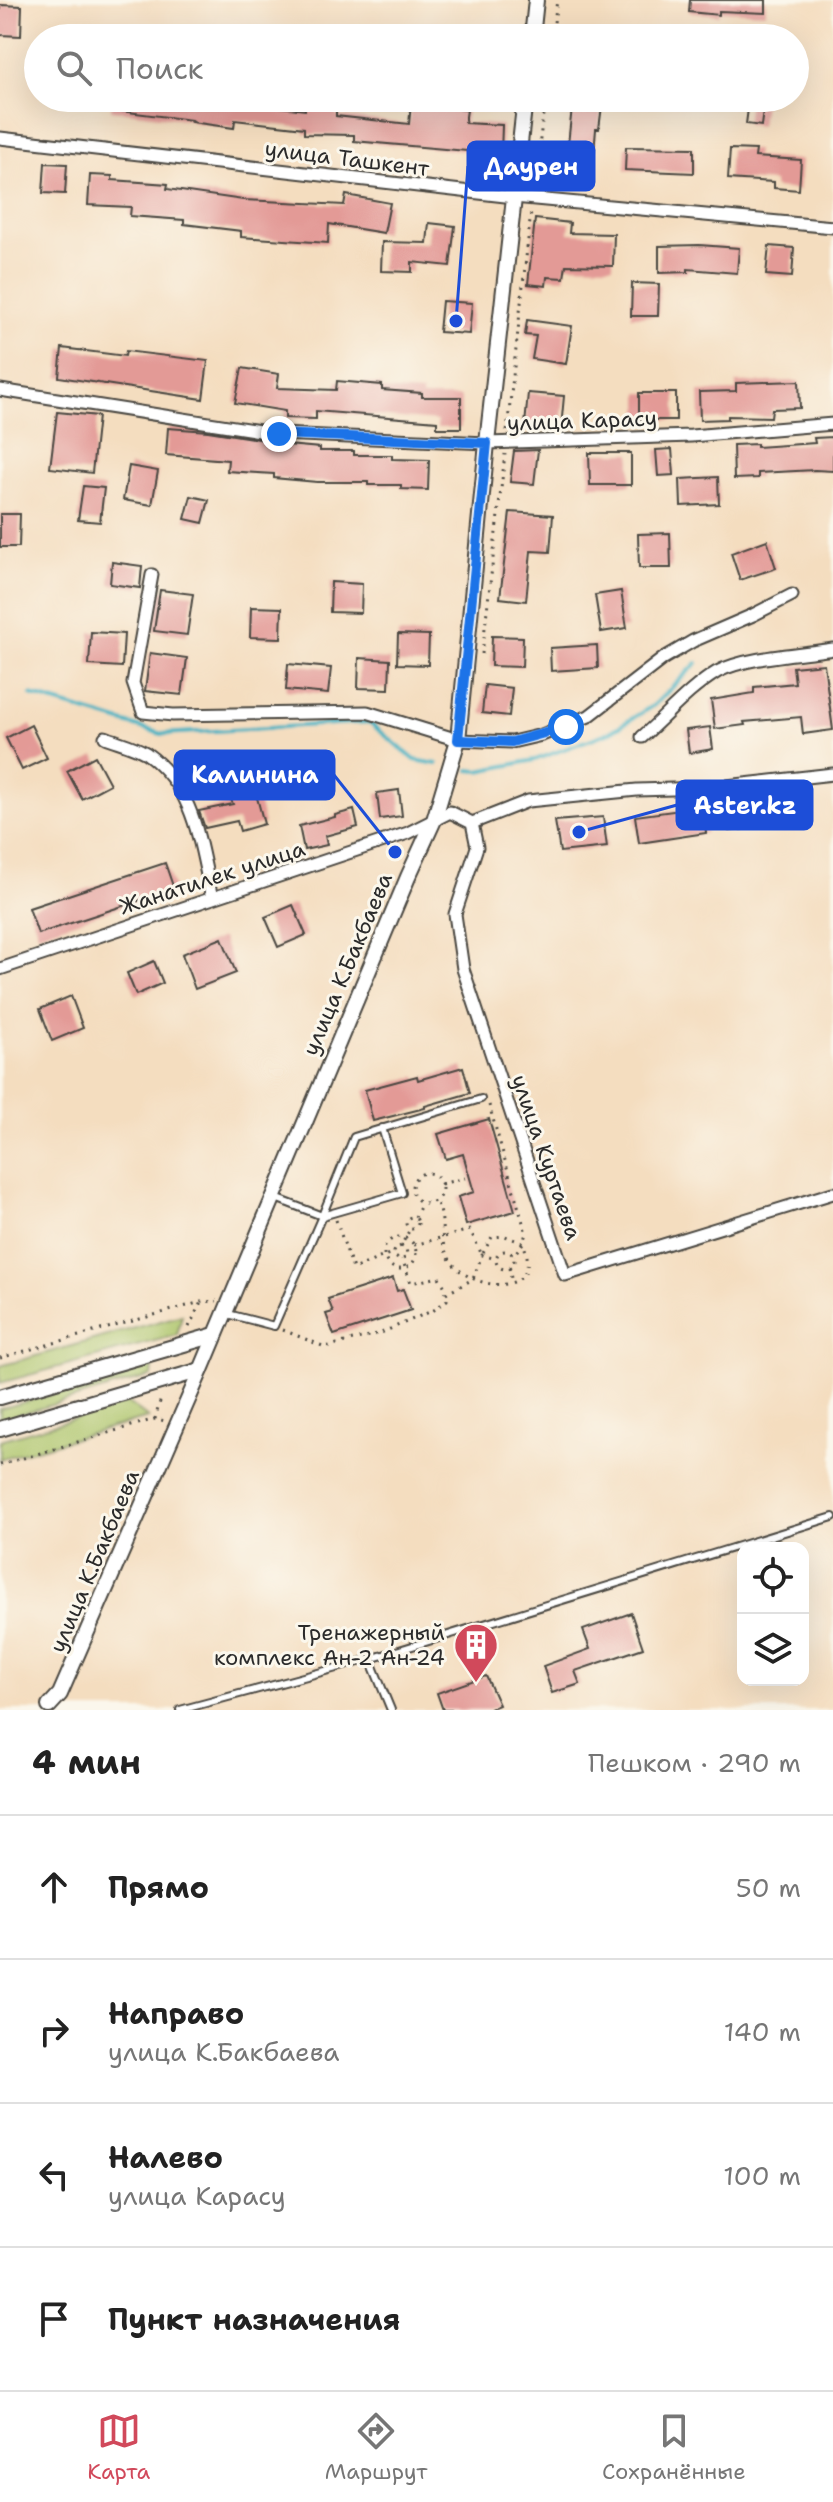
<!DOCTYPE html>
<html lang="ru">
<head>
<meta charset="utf-8">
<style>
	:root { --surface:#fff; --page:#f2f2f2; --text:#222; --muted:#767676; --line:#e0e0e0; --accent:#d1495b }
	body { margin:0; font-family:"Shantell Sans",sans-serif; background:var(--page); color:var(--text) }
	.controls { position:absolute; right:24px; bottom:24px; display:grid; overflow:hidden; border-radius:16px; box-shadow:0 8px 32px #0002 }
	.controls button { width:72px; height:72px; display:grid; place-items:center; padding:0; border:0; border-bottom:2px solid var(--line); background:var(--surface); color:var(--text); font:40px sans-serif }
	.stop { position:absolute; width:24px; height:24px; margin:-18px; border:6px solid #1a73e8; border-radius:50%; background:#fff }
	.stop.end { background:#1a73e8; border-color:#fff; box-shadow:0 2px 8px #0008 }
	.list { margin:0; padding:0; list-style:none }
	h2 { display:flex; justify-content:space-between; align-items:center; height:104px; margin:0; padding:0 32px; font-size:34px }
	h2 small { font-size:26px; font-weight:400; color:var(--muted) }
	.list li { display:grid; grid-template-columns:52px 1fr auto; gap:24px; align-items:center; box-sizing:border-box; height:144px; padding:0 32px; border-top:2px solid var(--line) }
	.list b { display:block; font-size:30px; white-space:nowrap }
	.list p { margin:0; font-size:26px; white-space:nowrap; color:var(--muted) }
	.list em { font-size:26px; font-style:normal; color:var(--muted) }
	.icon { flex:none; width:44px; height:44px; fill:none; stroke:currentColor; stroke-width:2; stroke-linecap:round; stroke-linejoin:round }
	.map { position:relative; flex:none; width:833px; height:1710px; overflow:hidden }
	.search { position:absolute; background:var(--surface); box-shadow:0 8px 32px #0002; left:24px; right:24px; top:24px; height:88px; display:flex; align-items:center; gap:20px; box-sizing:border-box; padding:0 28px; border-radius:44px; color:var(--muted); font-size:30px }
	.sheet { height:680px; background:var(--surface) }
	nav { display:flex; justify-content:space-around; align-items:center; box-sizing:border-box; height:112px; border-top:2px solid var(--line); background:var(--surface); font-size:22px; color:var(--muted) }
	nav a { display:grid; justify-items:center; gap:4px }
	nav .on { color:var(--accent) }
	.map>svg:first-child { display:block }
</style>
</head>
<body>
<div class="map">
<svg width="833" height="1710" viewBox="0 0 833 1710">
	<rect width="100%" height="100%" fill="#fbf7ec"/>
	<filter id="ink" filterUnits="userSpaceOnUse"><feTurbulence type="fractalNoise" baseFrequency=".0125" numOctaves="2"/><feDisplacementMap in="SourceGraphic" scale="16" xChannelSelector="R" yChannelSelector="G"/><feConvolveMatrix kernelMatrix="1 2 1 2 8 2 1 2 1" color-interpolation-filters="sRGB"/></filter>
	<filter id="wash" filterUnits="userSpaceOnUse"><feTurbulence type="fractalNoise" baseFrequency=".006" numOctaves="4" result="noise"/><feDisplacementMap in="SourceGraphic" scale="32" xChannelSelector="R" yChannelSelector="G"/><feGaussianBlur stdDeviation="1.8" result="paint"/><feColorMatrix in="noise" values="0 0 0 0 0 0 0 0 0 0 0 0 0 0 0 0 0 1.4 0 .05"/><feComposite in="paint" operator="in"/></filter>
	<g filter="url(#wash)">
		<rect width="100%" height="100%" fill="#f4ddbf"/>
		<g fill="#adc56b" stroke="#6c784b" stroke-width="2">
			<path d="M182 1315 177 1335 0 1383V1366Z"/>
			<path d="M153 1365 152 1376 0 1420V1409Z"/>
			<path d="M128 1403 148 1418 0 1459V1440Z"/>
		</g>
		<g fill="none" stroke-linecap="round" stroke-linejoin="round">
			<g stroke="#45b2c3" stroke-width="4">
				<path d="M31 695 162 734 369 722 415 760 437 764"/>
				<path d="M469 770 479 771 535 760 610 732 654 705 697 663"/>
			</g>
		</g>
		<g id="blocks">
			<g fill="#e39a96">
				<path d="M690 0H766V13L719 11V15L689 12Z"/>
				<path d="M0 5 22 6 21 36 0 35Z"/>
				<path d="M112 98H238L237 102 305 110V104L336 105V116L409 124 411 104 467 110 465 123 502 125 501 154 354 141V135L304 134V128L235 120 234 128 191 122 192 120 111 110Z"/>
				<path d="M573 98H603L599 129H596L593 165 566 163Z"/>
				<path d="M749 101 764 102 761 126 746 124Z"/>
				<path d="M626 147 694 148V173L625 170Z"/>
				<path d="M730 149 756 150 755 157 801 160 799 190 774 188V182L728 179Z"/>
				<path d="M45 163 67 164 65 194 43 193Z"/>
				<path d="M90 175 112 176V180L168 184 167 189 243 200 344 205 346 195 390 203 384 233 329 224 328 243 241 237V231L184 224V220L130 216 131 207 88 205Z"/>
				<path d="M535 219 570 223 569 233 614 234 613 266 566 265 564 278 547 277 546 286 528 284Z"/>
				<path d="M429 223 455 226 450 266 412 262V272L381 271 382 242 427 243Z"/>
				<path d="M699 245 739 248 737 273 688 269V272L659 273V246Z"/>
				<path d="M769 246 794 248 792 277 766 275Z"/>
				<path d="M632 283 659 284 658 316H631Z"/>
				<path d="M442 301 472 303 469 334 439 332Z"/>
				<path d="M527 320 572 326 566 364 532 359 536 336 525 335Z"/>
				<path d="M62 348 125 356 126 351 208 361 203 399 59 377Z"/>
				<path d="M242 368 279 374 277 388 336 390 337 381 382 385V390L422 393V397H461V428H437V421L316 411V419L285 418V411L235 403Z"/>
				<path d="M799 381 800 408 772 409 771 417 728 416V419L700 420 699 392 736 391V383Z"/>
				<path d="M528 393 564 396 561 428 525 425Z"/>
				<rect x="639" y="393" width="37" height="27"/>
				<path d="M57 412 98 416 92 473 50 468Z"/>
				<path d="M168 428 208 431 265 440V443L320 448V451H354V455H392V459L429 460 428 490 401 489V485H368V482H317L274 478V474L227 471 228 460 166 455Z"/>
				<path d="M833 437V471L815 470 758 473V478L734 479 733 445 757 444V447L815 443 814 438Z"/>
				<path d="M672 449 674 475 658 476 656 450Z"/>
				<path d="M538 450 534 484 510 482 514 451Z"/>
				<path d="M589 453H631V485H590Z"/>
				<path d="M129 466 158 471 152 505 123 500Z"/>
				<path d="M718 477 719 504 681 506 680 479Z"/>
				<path d="M83 486 104 488 100 522 78 520Z"/>
				<path d="M191 496 209 500 203 523 185 519Z"/>
				<path d="M510 512 553 515 550 552 531 551 526 601 500 598Z"/>
				<path d="M0 514H20L19 547H0Z"/>
				<path d="M670 533 671 568H639L638 534Z"/>
				<path d="M767 540 776 568 740 580 731 553Z"/>
				<path d="M112 562 142 566 140 588 110 584Z"/>
				<path d="M331 582 362 584 361 613 330 612Z"/>
				<path d="M160 590 193 594 187 635 154 631Z"/>
				<path d="M621 591 627 628 601 632 595 595Z"/>
				<path d="M251 607 282 608 281 638 250 637Z"/>
				<path d="M91 632 124 634 122 667 89 665Z"/>
				<path d="M398 634 429 635 428 665 397 664Z"/>
				<path d="M492 636 523 637 522 667 491 666Z"/>
				<path d="M597 645 598 668 551 671 550 648Z"/>
				<path d="M150 653 187 658 182 695 145 691Z"/>
				<path d="M359 658 390 660 389 689 358 688Z"/>
				<path d="M288 664 331 668 328 694 286 690Z"/>
				<path d="M824 664 833 730 803 734 801 717 744 722 745 725 715 729 711 700 754 693V687L795 683 793 667Z"/>
				<path d="M485 685 512 688 509 716 482 713Z"/>
				<path d="M31 725 47 758 22 770 6 738Z"/>
				<path d="M710 727 713 749 689 753 686 730Z"/>
				<path d="M95 756 110 784 82 799 67 771Z"/>
				<path d="M255 790 264 824 240 831 237 821 205 828 199 811 233 804 230 797Z"/>
				<path d="M399 790 402 816 380 819 377 793Z"/>
				<path d="M794 796 797 822 729 831 726 805Z"/>
				<path d="M703 807 706 833 639 843 635 816Z"/>
				<path d="M354 810 358 827 325 836 327 845 304 850 299 826 335 817V815Z"/>
				<path d="M603 817 607 847 560 852 555 821Z"/>
				<path d="M165 863 174 889 38 934 29 908Z"/>
				<path d="M293 905 306 935 278 947 265 917Z"/>
				<path d="M222 938 236 973 195 989 182 954Z"/>
				<path d="M154 961 163 983 136 995 127 973Z"/>
				<path d="M71 996 83 1028 52 1041 40 1009Z"/>
				<path d="M463 1067 470 1093 425 1106V1108L373 1121 365 1090 417 1076 418 1080Z"/>
				<path d="M489 1119 515 1211 466 1225 458 1197 474 1192 463 1154 446 1159 438 1134Z"/>
				<path d="M393 1278 397 1291 403 1289 411 1310 334 1335 326 1314 333 1312 328 1299Z"/>
				<path d="M631 1613 643 1648 575 1671 580 1684 552 1693 543 1666 590 1649 583 1630Z"/>
				<path d="M486 1676 499 1705 487 1710H443L437 1693Z"/>
			</g>
		</g>
	</g>
	<g filter="url(#ink)">
		<use href="#blocks" fill-opacity="0" stroke="#494641" stroke-width="2"/>
		<g fill="none" stroke-linecap="round" stroke-linejoin="round">
			<g stroke="#494641" stroke-width="10">
				<g id="service">
					<path d="M382 1128 402 1193 322 1216 354 1137 481 1099"/>
					<path d="M224 1313 274 1326 322 1216 273 1197"/>
					<path d="M370 1659 391 1710"/>
					<path d="M180 1710 370 1659 833 1517"/>
				</g>
			</g>
			<g stroke="#494641" stroke-width="15">
				<g id="minor">
					<path d="M0 138 514 197 833 227"/>
					<path d="M0 390 279 434 487 443 691 436 833 424"/>
					<path d="M152 575 133 683 143 712 173 715 367 712 458 740 512 742 542 735 589 716 664 658 693 641 753 615 792 595"/>
					<path d="M105 737C118 742 134 746 146 753 196 789 199 843 212 898"/>
					<path d="M642 737C666 716 689 689 717 672 744 657 801 654 833 649"/>
					<path d="M472 823 528 801 637 790 708 788 833 774"/>
					<path d="M0 969 408 833 450 812 472 823 477 847 455 914 463 969 565 1275 833 1193"/>
				</g>
			</g>
			<g stroke="#494641" stroke-width="18">
				<g id="tertiary">
					<path d="M532 38 536 0"/>
					<path d="M0 1397 215 1335"/>
					<path d="M0 1429 201 1370"/>
					<path d="M49 1706 60 1694 201 1370 408 877 434 820 458 740 487 443 525 98"/>
				</g>
			</g>
			<g stroke="#494641" stroke-width="3" stroke-dasharray="2 6" stroke-linecap="butt">
				<path d="M552 38 557 0"/>
				<path d="M534 188 545 98"/>
				<path d="M507 431 531 212"/>
				<path d="M482 654 505 454"/>
				<path d="M489 1105 526 1233 523 1243 513 1256"/>
				<circle cx="427" cy="1188" r="15"/>
				<path d="M441 1184 465 1178"/>
				<circle cx="412" cy="1223" r="6"/>
				<path d="M415 1217 422 1203"/>
				<path d="M336 1220 353 1269 394 1252"/>
				<circle cx="400" cy="1253" r="16"/>
				<path d="M414 1245 470 1230 482 1255 492 1237 505 1236 523 1243C545 1295 479 1293 454 1265 433 1240 450 1221 435 1201"/>
				<path d="M401 1246 406 1248 407 1254 405 1258 400 1260 395 1257 394 1252 396 1248 401 1246 410 1229"/>
				<circle cx="505" cy="1260" r="9"/>
				<path d="M509 1268 512 1283"/>
				<path d="M446 1294 473 1279 482 1255 496 1259"/>
				<path d="M189 1327 201 1302"/>
				<path d="M283 1330 325 1347 381 1333 434 1310 447 1300 445 1287 439 1277 411 1283 402 1259"/>
				<path d="M0 1358 201 1302 217 1301"/>
				<path d="M155 1419 161 1398"/>
				<path d="M0 1465 155 1419 166 1421"/>
			</g>
			<use href="#service" stroke="#fff" stroke-width="6"/>
			<use href="#minor" stroke="#fff" stroke-width="11"/>
			<use href="#tertiary" stroke="#fff" stroke-width="14"/>
		</g>
	</g>
	<g fill="none" stroke-linecap="round" stroke-linejoin="round" filter="url(#ink)">
		<path stroke="#1a73e8" stroke-width="10" d="M279 434 487 443 458 740 512 742 566 727"/>
	</g>
	<defs>
		<g id="building-pin" transform="scale(2.3)"><path d="M0 17L-7.5 6A9.5 9.5 0 1 1 7.5 6Z" fill="#d1495b" stroke="#fbf7ec"/><path d="M-4-6H4V6H1V3H-1V6H-4ZM-2.5-4.3h1.7v1.8h-1.7ZM.8-4.3h1.7v1.8H.8ZM-2.5-1h1.7V.8h-1.7ZM.8-1h1.7V.8H.8Z" fill="#fff"/></g>
	</defs>
	<g fill-rule="evenodd">
		<use href="#building-pin" x="476" y="1645"/>
	</g>
	<g text-anchor="middle" stroke-width="6" stroke-linejoin="round" paint-order="stroke">
		<g font-size="22" fill="#2b2b2b" stroke="#fbf7ec">
			<text transform="translate(347 158) rotate(7)" y="8">улица Ташкент</text>
			<text transform="translate(582 420) rotate(-2)" y="8">улица Карасу</text>
			<text transform="translate(212 877) rotate(-18)" y="8">Жанатилек улица</text>
			<text transform="translate(347 964) rotate(-67)" y="8">улица К.Бакбаева</text>
			<text transform="translate(547 1157) rotate(71)" y="8">улица Куртаева</text>
			<text transform="translate(94 1561) rotate(-67)" y="8">улица К.Бакбаева</text>
		</g>
		<g font-size="22" fill="#2b2b2b" stroke="#fbf7ec" text-anchor="end">
			<text x="445" y="1640">Тренажерный<tspan x="445" dy="25">комплекс Ан-2 Ан-24</tspan></text>
		</g>
	</g>
	<path fill="none" stroke="#1d4ed8" stroke-width="3" d="M456 321L468 166M395 852L334 775M579 832L677 805"/>
	<g fill="#1d4ed8" stroke="#fbf7ec" stroke-width="3">
		<circle cx="456" cy="321" r="8"/>
		<circle cx="395" cy="852" r="8"/>
		<circle cx="579" cy="832" r="8"/>
	</g>
	<g fill="#1d4ed8" stroke="#1d4ed8" stroke-width="3">
		<rect x="468" y="142" width="126" height="48" rx="8"/>
		<rect x="175" y="751" width="159" height="48" rx="8"/>
		<rect x="677" y="781" width="135" height="48" rx="8"/>
	</g>
	<g font-size="24" text-anchor="middle" font-weight="bold" fill="#fff">
		<text x="531" y="175">Даурен</text>
		<text x="255" y="783">Калинина</text>
		<text x="745" y="814">Aster.kz</text>
	</g>
</svg>
<div class="controls">
<button><svg class="icon" aria-label="locate" viewBox="0 0 24 24"><circle cx="12" cy="12" r="6"/><path d="M12 2v4M12 18v4M2 12h4M18 12h4"/></svg></button>
<button><svg class="icon" aria-label="layers" viewBox="0 0 24 24"><path d="M12 4l9 5-9 5-9-5zM3 14l9 5 9-5"/></svg></button>
</div>
<div class="stop" style="left:566px;top:727px"></div>
<div class="stop end" style="left:279px;top:434px"></div>
<div class="search"><svg class="icon" aria-label="search" viewBox="0 0 24 24"><circle cx="10" cy="10" r="6"/><path d="M15 15l6 6"/></svg>Поиск</div>
</div>
<section class="sheet">
<h2>4 мин<small>Пешком · 290 m</small></h2>
<ul class="list">
<li><svg class="icon" aria-label="ahead" viewBox="0 0 24 24"><path d="M12 20V5M6 11l6-6 6 6"/></svg><div><b>Прямо</b></div><em>50 m</em></li>
<li><svg class="icon" aria-label="right" viewBox="0 0 24 24"><path d="M7 20v-9h11M14 6l5 5-5 5"/></svg><div><b>Направо</b><p>улица К.Бакбаева</p></div><em>140 m</em></li>
<li><svg class="icon" aria-label="left" viewBox="0 0 24 24"><path d="M17 20v-9H6M10 6l-5 5 5 5"/></svg><div><b>Налево</b><p>улица Карасу</p></div><em>100 m</em></li>
<li><svg class="icon" aria-label="arrive" viewBox="0 0 24 24"><path d="M6 21V4h12l-3 4 3 4H6"/></svg><div><b>Пункт назначения</b></div></li>
</ul>
</section>
<nav>
<a class="on"><svg class="icon" aria-label="map" viewBox="0 0 24 24"><path d="M3 6l6-2 6 2 6-2v14l-6 2-6-2-6 2zM9 4v14M15 6v14"/></svg>Карта</a>
<a><svg class="icon" aria-label="directions" viewBox="0 0 24 24"><path d="M12 3l9 9-9 9-9-9zM9 14v-3h6M13 9l2 2-2 2"/></svg>Маршрут</a>
<a><svg class="icon" aria-label="saved" viewBox="0 0 24 24"><path d="M7 4h10v16l-5-4-5 4z"/></svg>Сохранённые</a>
</nav>
</body>
</html>
